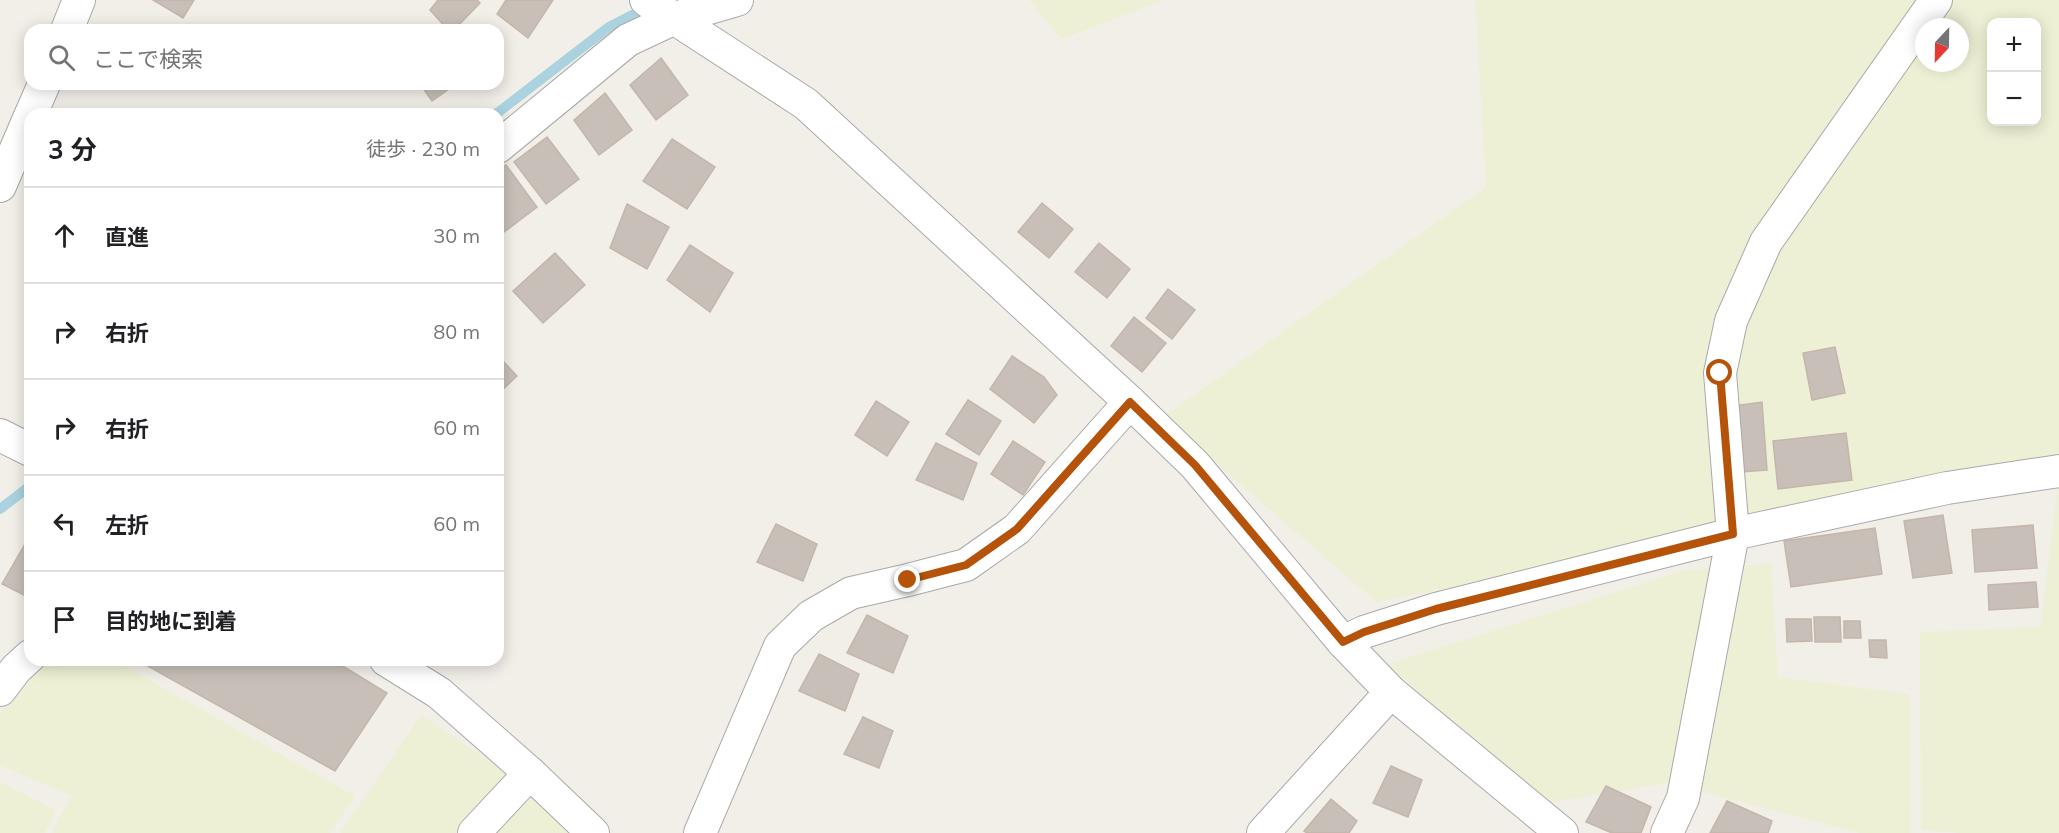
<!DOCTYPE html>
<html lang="ja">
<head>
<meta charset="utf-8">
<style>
	:root { --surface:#fff; --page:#f6f6f6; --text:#202124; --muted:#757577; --line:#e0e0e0 }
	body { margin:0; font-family:Mulish,"Noto Sans JP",sans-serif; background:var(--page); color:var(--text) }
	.controls { position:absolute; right:18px; top:18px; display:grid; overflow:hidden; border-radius:12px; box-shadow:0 3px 15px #0003 }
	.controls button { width:54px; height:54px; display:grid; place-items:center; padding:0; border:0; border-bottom:2px solid var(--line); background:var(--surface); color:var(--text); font:30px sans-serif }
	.compass { position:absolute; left:1915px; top:18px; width:54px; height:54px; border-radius:50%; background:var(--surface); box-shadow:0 3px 15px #0003; rotate:202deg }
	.stop { position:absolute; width:18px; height:18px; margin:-14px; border:4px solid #b45309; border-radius:50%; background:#fff }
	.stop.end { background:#b45309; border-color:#fff; box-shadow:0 2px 6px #0008 }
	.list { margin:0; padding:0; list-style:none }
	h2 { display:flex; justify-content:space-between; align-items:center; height:78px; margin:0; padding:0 24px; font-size:26px }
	h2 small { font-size:20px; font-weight:400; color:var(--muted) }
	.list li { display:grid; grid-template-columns:39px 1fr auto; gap:18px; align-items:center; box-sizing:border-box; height:96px; padding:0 24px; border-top:2px solid var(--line) }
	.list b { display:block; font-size:22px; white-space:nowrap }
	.list em { font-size:20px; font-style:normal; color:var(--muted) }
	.icon { flex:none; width:33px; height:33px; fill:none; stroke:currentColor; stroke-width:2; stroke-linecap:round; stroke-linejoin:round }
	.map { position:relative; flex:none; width:2059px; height:833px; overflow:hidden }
	.search { position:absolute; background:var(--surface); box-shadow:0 3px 15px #0003; left:24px; top:24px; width:480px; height:66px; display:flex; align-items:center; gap:15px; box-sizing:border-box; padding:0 21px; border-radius:18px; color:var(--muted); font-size:22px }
	.panel { position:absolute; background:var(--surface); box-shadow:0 3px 15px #0003; left:24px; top:108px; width:480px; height:558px; border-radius:18px }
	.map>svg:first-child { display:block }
</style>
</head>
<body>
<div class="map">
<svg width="2059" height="833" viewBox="0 0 2059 833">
	<rect width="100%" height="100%" fill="#f2efe9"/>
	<g fill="#eef0d5" fill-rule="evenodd">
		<path d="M1029 0H1164L1062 39Z"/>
		<path d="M1475 0H2059V460L1733 534 1376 602 1163 417 1486 187ZM1992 22H2036V122H1992ZM1924 27H1960V63H1924Z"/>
		<path d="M2059 477V833H1961L1921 830 1920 632 2040 627Z"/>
		<path d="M1771 563 1778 677 1910 694 1911 833H1859L1669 783 1534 805 1388 664 1682 571Z"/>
		<path d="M51 660H114L355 796 330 833H52L71 796 0 765V714L16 692Z"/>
		<path d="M421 715 509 774 455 833H340Z"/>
		<path d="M0 782 56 810 45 833H0Z"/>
		<path d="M532 797 568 833H494Z"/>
	</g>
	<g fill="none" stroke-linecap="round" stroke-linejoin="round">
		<g stroke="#aad3df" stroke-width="10">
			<path d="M496 114 609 27 650 6"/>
			<path d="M0 509 30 486"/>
		</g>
	</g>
	<g fill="#c7bfb8" stroke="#c4b6ab" stroke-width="1.5">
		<path d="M153 0H194L183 18Z"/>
		<path d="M438 0H477L480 3 454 30H448L430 10Z"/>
		<path d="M506 0H553L528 38 497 14Z"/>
		<path d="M661 58 688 95 656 120 630 85Z"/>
		<path d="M420 84H456L432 101Z"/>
		<path d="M605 93 632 130 599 155 574 120Z"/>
		<path d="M547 137 579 179 546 204 514 162Z"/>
		<path d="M672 139 715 167 687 209 643 181Z"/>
		<path d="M506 165 537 207 504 232 498 223V170Z"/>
		<path d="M1042 203 1073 229 1049 258 1018 232Z"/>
		<path d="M627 204 669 227 647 269 610 248Z"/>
		<path d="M1099 243 1130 269 1107 298 1075 272Z"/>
		<path d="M690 245 733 273 710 312 667 280Z"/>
		<path d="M555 253 585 285 543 323 513 291Z"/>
		<path d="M1168 289 1195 310 1172 339 1146 318Z"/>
		<path d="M1134 317 1166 343 1142 372 1111 346Z"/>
		<path d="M1835 347 1845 393 1812 400 1803 353Z"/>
		<path d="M498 356 517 376 498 394Z"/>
		<path d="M1012 356 1044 377 1057 395 1034 423 990 389Z"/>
		<path d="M968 400 1001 421 979 455 946 434Z"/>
		<path d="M876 401 909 422 887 456 855 435Z"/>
		<path d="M1762 402 1767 470 1741 472 1734 406Z"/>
		<path d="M1846 433 1852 480 1778 489 1773 441Z"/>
		<path d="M1013 441 1045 462 1023 495 991 474Z"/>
		<path d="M936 443 977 463 963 500 916 480Z"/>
		<path d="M1943 515 1952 573 1913 578 1904 521Z"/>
		<path d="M776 524 817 544 803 581 757 562Z"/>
		<path d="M2033 525 2037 568 1975 572 1972 530Z"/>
		<path d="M1875 528 1882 574 1791 587 1784 541Z"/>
		<path d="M25 544 30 547V598L2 584Z"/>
		<path d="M2036 582 2038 607 1989 610 1988 585Z"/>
		<path d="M867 615 908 636 893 673 847 653Z"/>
		<path d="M1814 617H1840L1841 642H1815Z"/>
		<path d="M1786 619H1811L1812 641 1787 642Z"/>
		<path d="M1844 621H1860L1861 638H1844Z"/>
		<path d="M1869 640H1886L1887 658 1870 657Z"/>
		<path d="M819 654 859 674 845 711 799 691Z"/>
		<path d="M137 660H333L387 693 335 771Z"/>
		<path d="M863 717 893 731 879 768 844 754Z"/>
		<path d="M1391 766 1422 780 1408 817 1373 803Z"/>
		<path d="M1606 786 1651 807 1641 833H1612L1586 822Z"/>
		<path d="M1331 799 1357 821 1349 833H1307L1304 831Z"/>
		<path d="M1727 801 1772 821 1768 833H1710Z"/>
	</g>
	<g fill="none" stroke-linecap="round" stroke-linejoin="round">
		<g stroke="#a9a9a9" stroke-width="34">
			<g id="minor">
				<path d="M646 0 806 104 1130 402 1195 465 1343 642 1391 692 1562 833"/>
				<path d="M67 30 79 0"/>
				<path d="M31 114 44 84"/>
				<path d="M498 147 628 40 675 18 737 0"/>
				<path d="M0 186 30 116"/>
				<path d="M0 435 30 450"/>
				<path d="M1343 642 1364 632 1436 609 1733 534 1947 488 2059 471"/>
				<path d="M386 660 439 693 530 773 593 833"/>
				<path d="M0 690 16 669 30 656"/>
				<path d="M474 833 530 773"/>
				<path d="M700 833 780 646 811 616 851 593 908 580 966 565 1017 529 1130 402"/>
				<path d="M1263 833 1391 692"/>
				<path d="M1667 833 1683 798 1733 534 1720 373 1731 321 1766 242 1936 0"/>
			</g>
		</g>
		<use href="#minor" stroke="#fff" stroke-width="32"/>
	</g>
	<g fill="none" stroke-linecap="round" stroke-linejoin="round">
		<path stroke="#b45309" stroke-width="8" d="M908 580 966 565 1017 529 1130 402 1195 465 1343 642 1364 632 1436 609 1733 534 1720 373"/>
	</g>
</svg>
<div class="controls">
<button>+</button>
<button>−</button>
</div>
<svg class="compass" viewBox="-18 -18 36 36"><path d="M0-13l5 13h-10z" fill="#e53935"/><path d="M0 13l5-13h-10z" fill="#757577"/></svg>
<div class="stop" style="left:1720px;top:373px"></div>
<div class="stop end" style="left:908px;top:580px"></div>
<div class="search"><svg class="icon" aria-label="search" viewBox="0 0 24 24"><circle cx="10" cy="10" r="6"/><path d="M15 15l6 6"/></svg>ここで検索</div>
<section class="panel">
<h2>3 分<small>徒歩 · 230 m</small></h2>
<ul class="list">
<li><svg class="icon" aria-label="ahead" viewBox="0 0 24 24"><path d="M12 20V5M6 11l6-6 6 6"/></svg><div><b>直進</b></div><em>30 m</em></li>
<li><svg class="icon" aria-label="right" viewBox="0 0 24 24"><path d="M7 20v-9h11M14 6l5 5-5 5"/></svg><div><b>右折</b></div><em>80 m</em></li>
<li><svg class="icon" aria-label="right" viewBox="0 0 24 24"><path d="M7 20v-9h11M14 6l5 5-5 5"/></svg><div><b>右折</b></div><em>60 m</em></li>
<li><svg class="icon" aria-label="left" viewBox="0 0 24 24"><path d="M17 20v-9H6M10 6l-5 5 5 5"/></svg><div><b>左折</b></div><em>60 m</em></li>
<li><svg class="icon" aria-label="arrive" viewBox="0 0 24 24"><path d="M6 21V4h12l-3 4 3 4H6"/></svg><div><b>目的地に到着</b></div></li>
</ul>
</section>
</div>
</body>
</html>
